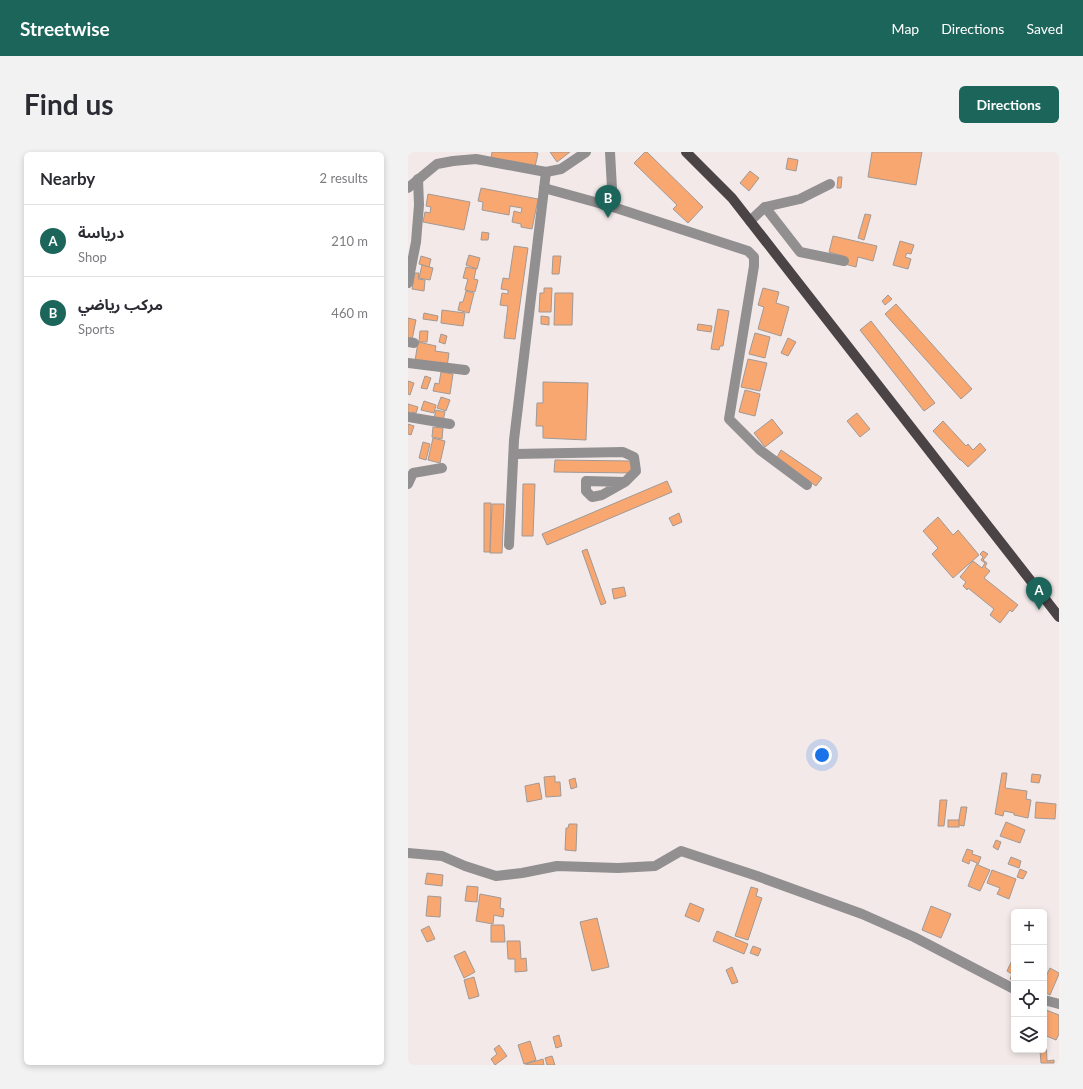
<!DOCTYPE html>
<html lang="en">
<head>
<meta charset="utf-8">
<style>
	:root { --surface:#fff; --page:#f2f2f3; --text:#2b2b33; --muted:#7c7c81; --line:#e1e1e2; --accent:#1c655b }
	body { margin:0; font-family:Lato,"Noto Sans Arabic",sans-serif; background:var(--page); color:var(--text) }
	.controls { position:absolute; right:12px; bottom:12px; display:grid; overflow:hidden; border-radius:6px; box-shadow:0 2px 6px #0003 }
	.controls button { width:36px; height:36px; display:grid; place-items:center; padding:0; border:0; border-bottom:1px solid var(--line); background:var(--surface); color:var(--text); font:20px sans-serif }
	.you { position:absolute; left:414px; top:603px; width:14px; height:14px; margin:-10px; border:3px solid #fff; border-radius:50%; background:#1a73e8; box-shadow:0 0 0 6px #1a73e833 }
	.badge { display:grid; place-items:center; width:26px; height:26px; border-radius:50%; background:var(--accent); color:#fff; font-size:13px; font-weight:700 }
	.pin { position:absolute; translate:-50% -33px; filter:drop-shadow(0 1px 2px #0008) }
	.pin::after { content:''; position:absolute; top:21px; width:14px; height:12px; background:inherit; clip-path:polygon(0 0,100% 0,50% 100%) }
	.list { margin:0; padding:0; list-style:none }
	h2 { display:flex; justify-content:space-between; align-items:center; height:52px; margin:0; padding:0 16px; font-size:17px }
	h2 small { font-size:13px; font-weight:400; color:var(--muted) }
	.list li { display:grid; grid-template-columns:26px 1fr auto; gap:12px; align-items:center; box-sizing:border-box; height:72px; padding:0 16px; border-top:1px solid var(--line) }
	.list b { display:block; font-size:15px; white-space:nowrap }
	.list p { margin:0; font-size:13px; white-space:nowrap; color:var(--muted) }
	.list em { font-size:13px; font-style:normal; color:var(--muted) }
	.icon { flex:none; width:22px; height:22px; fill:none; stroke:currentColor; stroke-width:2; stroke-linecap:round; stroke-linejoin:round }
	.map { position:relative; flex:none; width:651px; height:913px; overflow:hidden; border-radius:6px }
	header { display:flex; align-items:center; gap:24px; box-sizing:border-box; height:56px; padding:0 20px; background:var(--accent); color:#fff }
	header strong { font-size:19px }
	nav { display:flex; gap:22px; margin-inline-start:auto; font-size:14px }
	.intro { display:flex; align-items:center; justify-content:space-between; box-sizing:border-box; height:96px; padding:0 24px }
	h1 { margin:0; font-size:28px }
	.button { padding:10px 18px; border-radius:6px; background:var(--accent); color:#fff; font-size:14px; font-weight:700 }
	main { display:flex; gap:24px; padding:0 24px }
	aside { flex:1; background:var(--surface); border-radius:6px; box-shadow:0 2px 6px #0003 }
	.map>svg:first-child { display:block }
</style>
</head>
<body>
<header>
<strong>Streetwise</strong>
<nav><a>Map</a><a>Directions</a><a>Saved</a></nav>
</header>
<div class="intro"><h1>Find us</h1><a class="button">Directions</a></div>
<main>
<aside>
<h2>Nearby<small>2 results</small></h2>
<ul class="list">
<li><span class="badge">A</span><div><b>درياسة</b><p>Shop</p></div><em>210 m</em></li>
<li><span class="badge">B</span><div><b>مركب رياضي</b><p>Sports</p></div><em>460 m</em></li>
</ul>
</aside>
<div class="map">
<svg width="651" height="913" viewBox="0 0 651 913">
	<rect width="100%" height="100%" fill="#f3e9e9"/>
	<g fill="#f9a770" stroke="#a19995">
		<path d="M84 0H125L130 1 127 15 83 7Z"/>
		<path d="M142 0H162L149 10Z"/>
		<path d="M237 0H239L295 55 280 71 265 57 269 53 226 11Z"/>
		<path d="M464 0H514L508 33 460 25Z"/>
		<path d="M380 6 390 8 388 19 378 17Z"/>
		<path d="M342 19 351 26 341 39 332 31Z"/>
		<path d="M430 25H434L433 36H429Z"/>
		<path d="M73 36 130 47 124 77 113 75V72L104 70 106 59 113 61 114 56 102 54 101 63 74 58 75 50 70 49Z"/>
		<path d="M20 42 62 50 56 78 15 70 17 60 22 61 23 55 18 54Z"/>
		<path d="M457 62 463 63 456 88 450 86Z"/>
		<path d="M74 80 81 81 80 88H73Z"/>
		<path d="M425 84 469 94 465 109 450 105 448 115 433 111 435 104 421 100Z"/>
		<path d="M492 89 506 93 503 102 499 101 497 105 503 107 500 117 485 113Z"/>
		<path d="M106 94 120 96 107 187 96 186 100 154 92 153 94 141 100 142V138L93 137 95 126 101 127Z"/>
		<path d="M61 103 72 106 69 117 58 113Z"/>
		<path d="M13 104 23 107 21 115 11 112Z"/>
		<path d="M145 104H153L151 122H144Z"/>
		<path d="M14 113 25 116 22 128 11 126Z"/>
		<path d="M58 115 68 117 66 127 70 128 67 140 57 138 60 127 55 126Z"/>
		<path d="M7 121H11L10 127 17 128 16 139 4 137Z"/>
		<path d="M136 136H144L143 160H131L132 141H136Z"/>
		<path d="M355 136 371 140 368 151 381 155 373 184 350 177 356 155 350 153Z"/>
		<path d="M58 139 66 141 61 161 50 158 52 150H55Z"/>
		<path d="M147 141H165L164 173H146Z"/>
		<path d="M480 143 484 147 477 153 474 149Z"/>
		<path d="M488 152 564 237 553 247 477 162Z"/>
		<path d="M310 157 321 159 315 194H312L311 198 303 197Z"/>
		<path d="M34 158 57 161 55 174 33 171Z"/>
		<path d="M16 161 30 164 29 169 15 167Z"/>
		<path d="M133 164 141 165V173L133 172Z"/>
		<path d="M0 166 8 168 4 188H0Z"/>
		<path d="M463 169 527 251 516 259 452 178Z"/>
		<path d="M290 172 304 174 303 180 289 178Z"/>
		<path d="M12 179H20L19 190H11Z"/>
		<path d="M347 181 362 185 357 206 341 202Z"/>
		<path d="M33 182 39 184 37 192 31 190Z"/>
		<path d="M380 186 388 190 380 204 373 201Z"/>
		<path d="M10 190 28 194 27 199 41 201 39 215 7 209Z"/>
		<path d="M340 207 359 211 352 239 333 235Z"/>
		<path d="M33 220 45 222 42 242 25 239 27 231 31 232Z"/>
		<path d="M17 224 23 226 19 237 13 236Z"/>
		<path d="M0 229 6 231 2 243 0 242Z"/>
		<path d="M135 230 180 231 178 288 135 286V274H128L129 251H135Z"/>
		<path d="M337 238 352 242 347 264 331 260Z"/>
		<path d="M33 245 42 248 38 259 29 256Z"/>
		<path d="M16 249 28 253 26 261 13 258Z"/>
		<path d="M0 252 10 255 8 261 4 260 2 264 0 263Z"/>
		<path d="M28 258 37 260 35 269 26 266Z"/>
		<path d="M449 261 462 277 452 285 439 269Z"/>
		<path d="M364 267 375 281 357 295 346 281Z"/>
		<path d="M535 269 558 294 560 292 565 298 572 291 578 298 560 315 553 308H552L525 279Z"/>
		<path d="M0 272 6 274 3 283 0 282Z"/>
		<path d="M25 275 35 276 34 287 24 285Z"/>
		<path d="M25 286 37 289 32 311 20 308Z"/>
		<path d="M15 290 22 292 18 308 11 306Z"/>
		<path d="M373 298 414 326 408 334 368 307Z"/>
		<path d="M147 308 224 309V321L146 320Z"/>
		<path d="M259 329 264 340 139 393 134 382Z"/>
		<path d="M115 332H127L125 384H114Z"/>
		<path d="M76 351H83L82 400H76Z"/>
		<path d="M84 352H96L94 401H82Z"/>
		<path d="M271 361 274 370 265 374 261 366Z"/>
		<path d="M530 365 545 383 550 378 571 403 545 426 524 402 530 396 515 379Z"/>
		<path d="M179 397 198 451 193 453 174 399Z"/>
		<path d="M575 399 580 402 575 408 579 411 577 415 582 419 576 426 610 453 604 460 602 458 592 471 582 463 586 457 560 436 559 438 555 434 558 430 552 425 565 409 574 416 577 411 573 408 575 405 572 402Z"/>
		<path d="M216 435 218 444 206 447 204 437Z"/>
		<path d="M594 621H599L597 636 619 639 618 647 623 648 620 666 606 663V661L596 659 595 664 587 662Z"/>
		<path d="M624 622 633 623 631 631 623 630Z"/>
		<path d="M147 624V630H152L153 644 138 645 136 625Z"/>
		<path d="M167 626 169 635 163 637 161 628Z"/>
		<path d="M131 631 134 647 119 650 117 634Z"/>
		<path d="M532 648H539L536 674H530Z"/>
		<path d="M628 650 648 652 647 667 627 666Z"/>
		<path d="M553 655H559L556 674 550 673Z"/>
		<rect x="540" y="668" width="11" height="7"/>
		<path d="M598 670 617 678 612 691 592 684Z"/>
		<path d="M161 672H169L168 699 157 698 158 676H160Z"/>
		<path d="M588 688 593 690 590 698 585 695Z"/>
		<path d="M559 697 565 699 564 702 573 705 570 713 582 718 572 739 560 734 569 711 562 708 561 712 554 709Z"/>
		<path d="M603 705 613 709 611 716 600 712Z"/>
		<path d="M612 717 619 720 615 727 609 725Z"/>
		<path d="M584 718 608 727 601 747 589 742 592 736 579 731Z"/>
		<path d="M19 721 35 723 34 734 17 732Z"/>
		<path d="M59 734 70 735 69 750 57 749Z"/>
		<path d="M343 735 350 737 348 744 354 746 340 788 327 784Z"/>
		<path d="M72 742 93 746 92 756 96 757 95 765 86 763 85 772 68 769Z"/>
		<path d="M20 744 33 745 32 765 18 764Z"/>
		<path d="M282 751 296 757 291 770 277 764Z"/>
		<path d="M523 754 543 762 533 786 514 778Z"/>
		<path d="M189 766 201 815 184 819 172 770Z"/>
		<path d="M83 773H96L97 790H83Z"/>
		<path d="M21 774 27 787 19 790 13 778Z"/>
		<path d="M309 779 340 792 336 802 305 789Z"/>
		<path d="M99 789H112L113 807 118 806 119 819 107 820V807H100Z"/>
		<path d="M345 794 353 797 350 804 342 801Z"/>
		<path d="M57 799 67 820 56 826 46 804Z"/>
		<path d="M606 804V829L602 827 604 822 599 819Z"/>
		<path d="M324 815 330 830 324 832 318 818Z"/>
		<path d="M642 816 651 821V822L642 843 636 840V828Z"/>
		<path d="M66 825 71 844 61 847 56 828Z"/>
		<path d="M638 858 651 863V882L648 888 636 883V863Z"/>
		<path d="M151 883 154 894 148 896 145 885Z"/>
		<path d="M636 885H638L639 909 646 908V911H633L632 898H636Z"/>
		<path d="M122 889 128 908 116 912 110 893Z"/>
		<path d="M91 893 99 904 87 913 83 907 89 902 86 897Z"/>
		<path d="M144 904 147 913H139L137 906Z"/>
		<path d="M135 907 136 913H118V912Z"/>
	</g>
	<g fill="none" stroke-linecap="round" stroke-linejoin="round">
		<g stroke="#928f90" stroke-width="10">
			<path d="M202 0 205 55"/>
			<path d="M0 36 29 12 45 9 68 7 138 20 153 17 178 0"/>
			<path d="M136 36 205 55 340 99 346 105V114L321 267 352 298 399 333"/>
			<path d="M357 55 392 47 422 32"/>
			<path d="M342 69 357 55 392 100 436 109"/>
			<path d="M0 131 8 90 11 53 10 27"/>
			<path d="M0 190 6 191"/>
			<path d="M0 211 57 218"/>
			<path d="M0 265 42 272"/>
			<path d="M106 302 215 300 226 305 228 319 217 330 178 329V339L184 345 194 343 217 330"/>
			<path d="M0 332 5 321 34 316"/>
			<path d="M101 393 106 288 138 20"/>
			<path d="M0 701 34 704 57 714 88 724 114 721 149 714 210 716 247 714 273 699 349 724 454 762 506 785 606 837"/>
			<path d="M636 848 651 852"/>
		</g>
		<path stroke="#4a4447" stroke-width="10" d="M278 0 324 46 651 465"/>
	</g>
</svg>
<div class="controls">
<button>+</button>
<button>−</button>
<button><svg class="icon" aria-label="locate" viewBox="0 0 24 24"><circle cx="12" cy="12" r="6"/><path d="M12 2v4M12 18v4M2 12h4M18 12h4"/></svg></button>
<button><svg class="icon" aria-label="layers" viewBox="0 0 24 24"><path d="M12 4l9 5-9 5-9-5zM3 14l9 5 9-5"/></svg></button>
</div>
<div class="you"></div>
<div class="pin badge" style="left:631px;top:458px">A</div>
<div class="pin badge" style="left:200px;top:66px">B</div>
</div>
</main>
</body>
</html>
